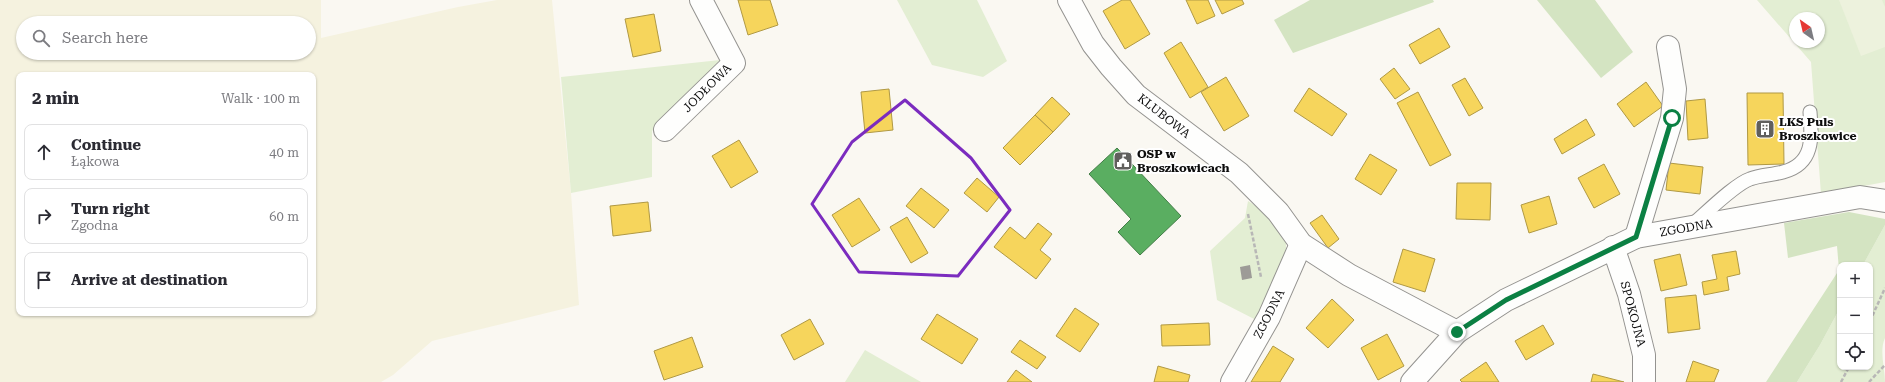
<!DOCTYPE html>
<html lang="en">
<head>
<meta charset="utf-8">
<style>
	:root { --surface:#fff; --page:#f2f2f3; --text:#2b2b33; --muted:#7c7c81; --line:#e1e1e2 }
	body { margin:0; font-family:"Roboto Serif",serif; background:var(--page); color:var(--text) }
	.controls { position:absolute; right:12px; bottom:12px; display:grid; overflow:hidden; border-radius:8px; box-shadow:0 1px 3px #0004 }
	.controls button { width:36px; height:36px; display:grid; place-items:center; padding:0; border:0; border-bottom:1px solid var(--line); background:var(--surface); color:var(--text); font:20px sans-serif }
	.compass { position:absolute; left:1789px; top:12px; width:36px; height:36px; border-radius:50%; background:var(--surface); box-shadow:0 1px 3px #0004; rotate:326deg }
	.stop { position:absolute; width:12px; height:12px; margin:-9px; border:3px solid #0b8043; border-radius:50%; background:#fff }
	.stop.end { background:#0b8043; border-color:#fff; box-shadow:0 1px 4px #0008 }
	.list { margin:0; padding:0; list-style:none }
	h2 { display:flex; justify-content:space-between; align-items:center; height:52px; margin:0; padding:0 16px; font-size:17px }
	h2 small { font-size:13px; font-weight:400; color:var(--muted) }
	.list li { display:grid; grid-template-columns:26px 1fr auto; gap:12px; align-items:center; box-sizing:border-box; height:56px; margin:0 8px 8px; padding:0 8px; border:1px solid var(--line); border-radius:8px }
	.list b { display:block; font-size:15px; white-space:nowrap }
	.list p { margin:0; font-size:13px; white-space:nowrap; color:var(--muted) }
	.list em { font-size:13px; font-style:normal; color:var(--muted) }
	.icon { flex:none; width:22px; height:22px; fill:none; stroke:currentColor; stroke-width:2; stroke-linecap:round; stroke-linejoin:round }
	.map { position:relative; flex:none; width:1885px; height:382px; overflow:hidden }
	.search { position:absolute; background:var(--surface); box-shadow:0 1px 3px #0004; left:16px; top:16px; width:300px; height:44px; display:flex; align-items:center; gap:10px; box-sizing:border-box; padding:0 14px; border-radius:22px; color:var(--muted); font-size:15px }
	.panel { position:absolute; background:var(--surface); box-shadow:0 1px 3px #0004; left:16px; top:72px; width:300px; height:244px; border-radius:8px }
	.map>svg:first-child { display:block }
</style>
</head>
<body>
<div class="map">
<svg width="1885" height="382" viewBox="0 0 1885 382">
	<rect width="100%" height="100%" fill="#faf8f2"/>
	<path fill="#f5f2df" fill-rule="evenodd" d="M0 0H321V38L458 7 497 0H552L571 193 579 305 432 341 393 375 381 382H0ZM23 23H309V53H23ZM19 75H313V313H19Z"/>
	<g fill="#e3eed3" fill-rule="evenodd">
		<path d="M897 0H977L1007 61 983 77 932 65Z"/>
		<path d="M1757 0H1885V182L1821 194 1811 62ZM1795 18H1819V42H1795Z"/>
		<path d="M720 60 652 131V177L571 193 561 77Z"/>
		<path d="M1248 201 1270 215 1286 241V264L1260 322 1217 300 1210 251 1245 218Z"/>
		<path d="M1885 225V338C1879 351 1885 368 1885 382H1797L1820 345 1840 308V367H1870V265H1863Z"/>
		<path d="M865 350 921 382H845Z"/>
	</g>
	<g fill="#d4e4c2">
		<path d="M1310 0H1433L1434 2 1293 53 1274 20Z"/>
		<path d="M1537 0H1595L1633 52 1601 78Z"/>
		<path d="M1849 212 1885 219V225L1863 265H1840V308L1820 345 1797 382H1766L1839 270 1837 246 1788 258 1784 223Z"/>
	</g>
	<path fill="#edf2dd" d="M1839 0H1882L1885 7V47L1861 56Z"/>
	<g fill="#f6d55c" stroke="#b09944">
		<path d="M738 0H770L778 25 748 35Z"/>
		<path d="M1122 0H1130L1150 34 1125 49 1103 11Z"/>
		<path d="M1186 0H1208L1215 16 1197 24Z"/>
		<path d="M1215 0H1242L1244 4 1222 14Z"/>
		<path d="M654 14 661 51 633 57 625 19Z"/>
		<path d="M1439 28 1450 47 1420 64 1409 45Z"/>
		<path d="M1181 42 1208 87 1190 98 1164 53Z"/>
		<path d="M1394 68 1410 89 1395 99 1380 79Z"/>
		<path d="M1226 77 1249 116 1224 131 1201 92Z"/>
		<path d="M1465 78 1483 108 1469 116 1452 85Z"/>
		<path d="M1646 82 1663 106 1634 127 1617 104Z"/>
		<path d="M1309 88 1347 114 1332 136 1294 111Z"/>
		<path d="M889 89 893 130 865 133 861 92Z"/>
		<path d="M1418 92 1451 155 1430 166 1397 103Z"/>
		<path d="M1747 93H1783L1784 164 1748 165Z"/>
		<path d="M1052 97 1070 114 1053 132 1035 115Z"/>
		<path d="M1705 99 1708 138 1688 140 1686 101Z"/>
		<path d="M1035 115 1053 132 1020 165 1003 148Z"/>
		<path d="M1586 119 1595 135 1562 154 1554 139Z"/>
		<path d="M739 140 758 172 731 188 712 156Z"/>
		<path d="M1370 154 1397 170 1381 195 1355 179Z"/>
		<path d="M1669 163 1703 167 1700 194 1666 190Z"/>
		<path d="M1604 164 1620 194 1594 208 1578 178Z"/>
		<path d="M977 178 999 197 987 212 964 193Z"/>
		<path d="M1457 183H1491L1490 220 1456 219Z"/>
		<path d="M921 188 949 210 934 228 906 206Z"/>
		<path d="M1549 196 1557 224 1529 233 1521 205Z"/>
		<path d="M859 198 880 230 852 247 832 215Z"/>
		<path d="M648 202 651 231 613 236 610 206Z"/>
		<path d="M1322 215 1339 239 1328 248 1310 223Z"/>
		<path d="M907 217 928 253 911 263 890 227Z"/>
		<path d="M1038 223 1052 234 1040 250 1051 259 1036 279 994 247 1010 227 1025 239Z"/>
		<path d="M1403 249 1435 259 1425 292 1393 282Z"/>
		<path d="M1736 251 1740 274 1727 277 1729 290 1704 295 1702 282 1717 279 1712 255Z"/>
		<path d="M1680 254 1687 285 1661 291 1654 260Z"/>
		<path d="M1696 295 1700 329 1668 333 1665 298Z"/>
		<path d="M1332 299 1354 320 1328 348 1306 328Z"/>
		<path d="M1075 308 1099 324 1080 352 1056 336Z"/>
		<path d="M937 314 978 339 962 364 921 339Z"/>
		<path d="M810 319 824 344 794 360 781 335Z"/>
		<path d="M1209 323 1210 345 1162 346 1161 325Z"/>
		<path d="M1543 325 1554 344 1526 360 1515 341Z"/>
		<path d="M1387 334 1404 366 1378 380 1361 348Z"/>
		<path d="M692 337 703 367 664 380 654 351Z"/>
		<path d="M1020 340 1046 357 1037 369 1011 352Z"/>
		<path d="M1273 346 1294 359 1280 382H1251Z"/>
		<path d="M1693 361 1719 370 1714 382H1686Z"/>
		<path d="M1486 362 1499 382H1462L1460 380Z"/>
		<path d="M1158 366 1190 375 1188 382H1154Z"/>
		<path d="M1016 370 1032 382H1007Z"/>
		<path d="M1593 374 1624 382H1591Z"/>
	</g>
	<path fill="#5aae61" stroke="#437e48" d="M1117 148 1181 216 1140 255 1118 232 1131 219 1089 174Z"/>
	<path fill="#9d9b97" d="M1250 265 1252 278 1242 280 1240 267Z"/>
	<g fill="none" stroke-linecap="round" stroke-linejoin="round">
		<g stroke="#949390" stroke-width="15">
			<path id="lane" d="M1692 225C1705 214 1735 184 1750 179 1760 175 1772 175 1783 172 1814 164 1812 138 1810 112"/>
		</g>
		<g stroke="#949390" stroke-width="24">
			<g id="street">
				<path d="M1069 0 1093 44 1111 67 1136 95 1239 173 1278 212 1301 244 1349 275 1457 332"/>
				<path d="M665 130 734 63 701 0"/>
				<path d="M1636 237 1672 118 1675 89 1668 47"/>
				<path d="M1613 247 1629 294 1644 355V382"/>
				<path d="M1232 382 1269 317 1301 244"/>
				<path d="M1412 382 1457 332 1506 300 1636 237 1860 197 1885 201"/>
			</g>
		</g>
		<g stroke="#b8b7b6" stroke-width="2.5" stroke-dasharray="4 2" stroke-linecap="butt">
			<path d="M1248 214 1261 277"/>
			<path d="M1870 321 1885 288"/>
			<path d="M1841 382 1849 367"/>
			<path d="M1869 382 1885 365"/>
		</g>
		<use href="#lane" stroke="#fefefd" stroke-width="13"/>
		<use href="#street" stroke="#fefefd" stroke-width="22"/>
	</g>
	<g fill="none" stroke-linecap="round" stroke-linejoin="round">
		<path stroke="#0b8043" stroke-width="5" d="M1457 332 1506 300 1636 237 1672 118"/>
	</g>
	<path fill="none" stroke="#7b2cbf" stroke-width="3" stroke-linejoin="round" d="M905 100 971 158 1010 210 958 276 859 272 812 204 852 142Z"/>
	<defs>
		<g id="building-square" transform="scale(1)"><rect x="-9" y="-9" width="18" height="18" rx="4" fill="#605f5d" stroke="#fff"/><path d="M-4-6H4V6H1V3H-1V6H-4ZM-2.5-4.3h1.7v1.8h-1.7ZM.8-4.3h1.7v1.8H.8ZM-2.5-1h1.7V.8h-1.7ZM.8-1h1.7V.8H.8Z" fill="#fff"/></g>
		<g id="civic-square" transform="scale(1)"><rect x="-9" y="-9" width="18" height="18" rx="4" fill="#605f5d" stroke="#fff"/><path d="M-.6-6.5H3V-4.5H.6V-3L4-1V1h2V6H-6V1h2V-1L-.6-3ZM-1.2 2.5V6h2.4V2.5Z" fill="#fff"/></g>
	</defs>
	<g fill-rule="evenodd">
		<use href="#building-square" x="1765" y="129"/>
		<use href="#civic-square" x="1123" y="161"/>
	</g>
	<g text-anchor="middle" stroke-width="4" stroke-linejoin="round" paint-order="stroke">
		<g font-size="12" fill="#0d0d0d" stroke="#fff">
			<text transform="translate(707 88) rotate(-45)" y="4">JODŁOWA</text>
			<text transform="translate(1164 116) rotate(38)" y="4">KLUBOWA</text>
			<text transform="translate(1686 228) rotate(-10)" y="4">ZGODNA</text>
			<text transform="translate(1269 314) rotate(-63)" y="4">ZGODNA</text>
			<text transform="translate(1633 314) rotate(75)" y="4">SPOKOJNA</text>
		</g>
		<g font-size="12" font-weight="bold" fill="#0d0d0d" stroke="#fff" text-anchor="start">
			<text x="1779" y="126">LKS Puls<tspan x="1779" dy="14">Broszkowice</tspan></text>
			<text x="1137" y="158">OSP w<tspan x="1137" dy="14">Broszkowicach</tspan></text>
		</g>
	</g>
</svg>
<div class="controls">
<button>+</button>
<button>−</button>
<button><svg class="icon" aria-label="locate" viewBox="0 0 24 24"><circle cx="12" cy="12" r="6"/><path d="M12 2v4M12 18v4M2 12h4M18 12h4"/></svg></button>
</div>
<svg class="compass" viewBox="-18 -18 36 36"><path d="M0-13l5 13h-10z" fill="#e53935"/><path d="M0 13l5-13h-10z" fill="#7c7c81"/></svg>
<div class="stop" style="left:1672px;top:118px"></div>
<div class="stop end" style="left:1457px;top:332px"></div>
<div class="search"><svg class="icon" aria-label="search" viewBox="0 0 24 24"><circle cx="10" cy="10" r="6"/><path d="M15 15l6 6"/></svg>Search here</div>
<section class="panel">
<h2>2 min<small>Walk · 100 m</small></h2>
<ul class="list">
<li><svg class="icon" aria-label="ahead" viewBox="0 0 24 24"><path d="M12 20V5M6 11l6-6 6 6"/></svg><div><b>Continue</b><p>Łąkowa</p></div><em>40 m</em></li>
<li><svg class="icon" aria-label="right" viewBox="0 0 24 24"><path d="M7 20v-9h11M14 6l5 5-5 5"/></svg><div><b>Turn right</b><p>Zgodna</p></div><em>60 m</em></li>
<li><svg class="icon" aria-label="arrive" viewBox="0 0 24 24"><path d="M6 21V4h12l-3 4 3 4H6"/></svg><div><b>Arrive at destination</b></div></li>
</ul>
</section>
</div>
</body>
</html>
